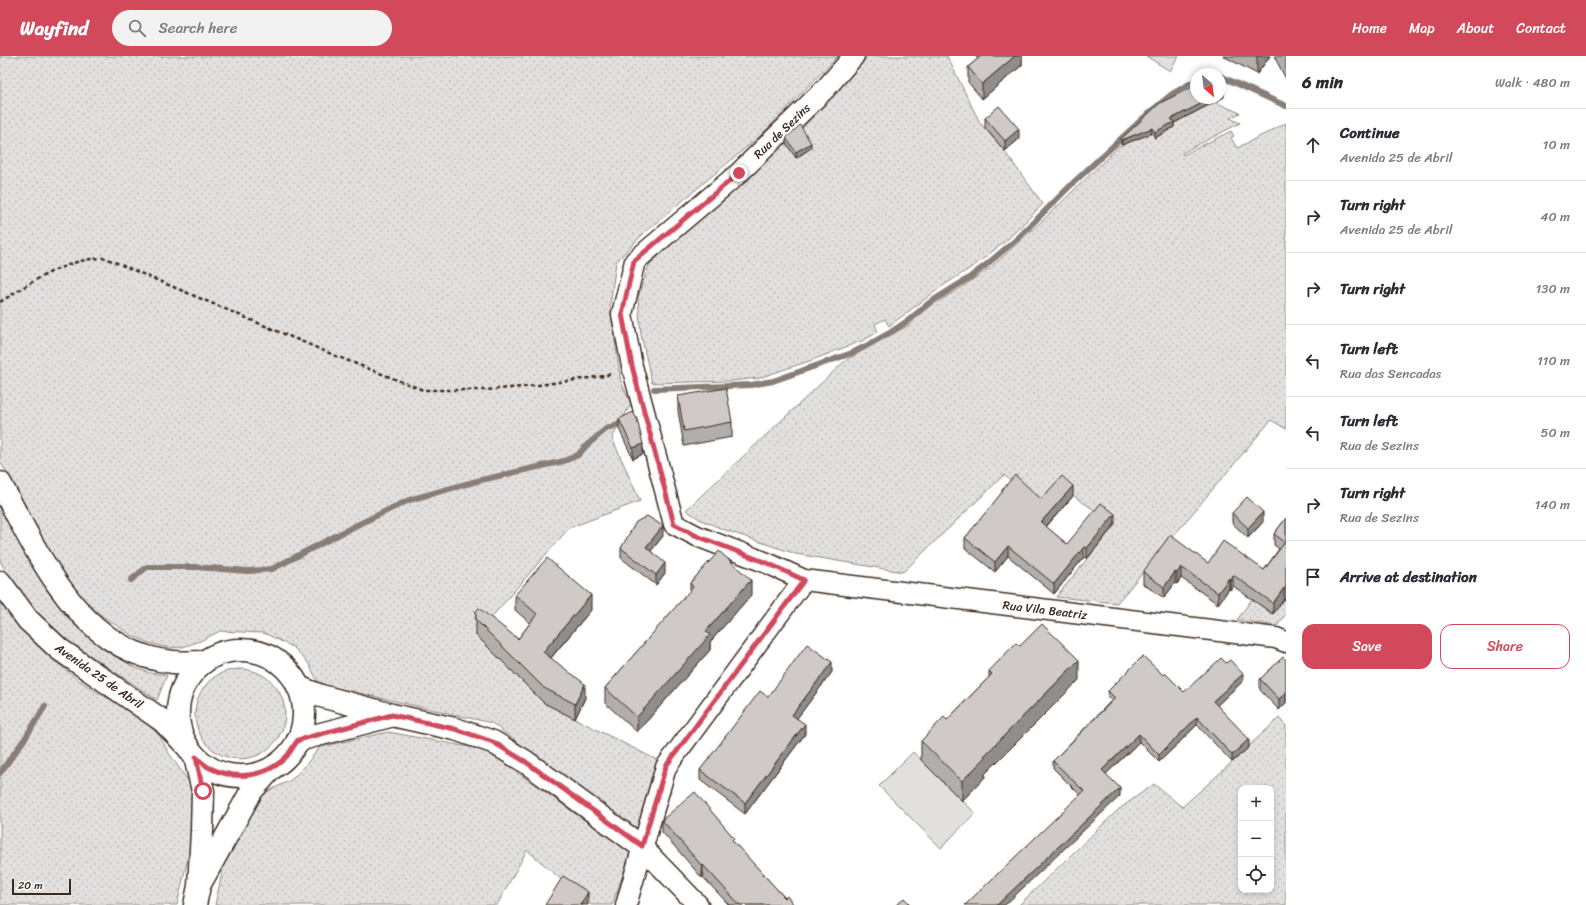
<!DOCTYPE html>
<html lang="en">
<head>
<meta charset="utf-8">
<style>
	:root { --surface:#fff; --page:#f2f2f3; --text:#2b2b33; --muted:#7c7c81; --line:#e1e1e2; --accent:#d1495b }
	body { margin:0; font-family:Sriracha,sans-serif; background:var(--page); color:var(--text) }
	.controls { position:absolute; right:12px; bottom:12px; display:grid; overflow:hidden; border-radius:8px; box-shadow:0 2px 6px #0003 }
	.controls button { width:36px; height:36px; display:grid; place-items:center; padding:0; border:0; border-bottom:1px solid var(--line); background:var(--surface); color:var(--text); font:20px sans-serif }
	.compass { position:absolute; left:1190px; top:12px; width:36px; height:36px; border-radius:50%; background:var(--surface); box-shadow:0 2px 6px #0003; rotate:152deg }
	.scale { position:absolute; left:12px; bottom:10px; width:59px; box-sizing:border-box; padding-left:4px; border:2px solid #3b2a1e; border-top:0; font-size:11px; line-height:14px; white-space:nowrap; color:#3b2a1e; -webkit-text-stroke:3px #fff; paint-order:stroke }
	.stop { position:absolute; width:12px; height:12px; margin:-9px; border:3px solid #d1495b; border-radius:50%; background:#fff }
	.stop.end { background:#d1495b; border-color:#fff; box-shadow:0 1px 4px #0008 }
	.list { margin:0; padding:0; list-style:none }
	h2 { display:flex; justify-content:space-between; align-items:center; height:52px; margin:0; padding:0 16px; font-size:17px }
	h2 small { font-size:13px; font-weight:400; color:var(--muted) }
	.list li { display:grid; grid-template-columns:26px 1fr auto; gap:12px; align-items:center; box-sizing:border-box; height:72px; padding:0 16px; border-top:1px solid var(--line) }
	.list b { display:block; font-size:15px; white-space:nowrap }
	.list p { margin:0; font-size:13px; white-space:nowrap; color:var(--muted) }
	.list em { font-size:13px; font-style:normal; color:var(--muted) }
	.actions { display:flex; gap:8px; padding:12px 16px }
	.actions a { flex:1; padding:9px 0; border:1px solid var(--accent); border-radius:12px; text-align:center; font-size:14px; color:var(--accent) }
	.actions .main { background:var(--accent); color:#fff }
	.icon { flex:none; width:22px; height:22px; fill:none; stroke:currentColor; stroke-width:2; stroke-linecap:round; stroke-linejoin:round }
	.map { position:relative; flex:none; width:1286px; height:849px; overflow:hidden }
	header { display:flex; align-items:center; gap:24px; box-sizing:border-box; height:56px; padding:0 20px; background:var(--accent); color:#fff }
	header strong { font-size:19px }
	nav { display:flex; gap:22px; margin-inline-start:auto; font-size:14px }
	.search { width:280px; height:36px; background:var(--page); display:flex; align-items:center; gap:10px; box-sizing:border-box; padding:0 14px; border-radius:22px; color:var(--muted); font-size:15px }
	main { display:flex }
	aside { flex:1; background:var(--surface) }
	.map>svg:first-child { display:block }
</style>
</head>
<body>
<header>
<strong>Wayfind</strong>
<div class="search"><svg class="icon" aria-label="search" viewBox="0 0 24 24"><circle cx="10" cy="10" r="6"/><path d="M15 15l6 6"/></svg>Search here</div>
<nav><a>Home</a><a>Map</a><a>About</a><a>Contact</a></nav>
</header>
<main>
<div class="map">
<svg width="1286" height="849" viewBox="0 0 1286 849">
	<defs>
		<pattern id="green-dots" width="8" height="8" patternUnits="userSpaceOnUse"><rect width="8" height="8" fill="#e2e0de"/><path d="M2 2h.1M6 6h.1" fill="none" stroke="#c3c0be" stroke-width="1.8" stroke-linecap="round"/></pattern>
	</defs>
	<rect width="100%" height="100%" fill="#fff"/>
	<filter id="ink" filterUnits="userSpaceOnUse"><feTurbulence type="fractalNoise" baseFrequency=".025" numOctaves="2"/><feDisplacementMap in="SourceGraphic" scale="8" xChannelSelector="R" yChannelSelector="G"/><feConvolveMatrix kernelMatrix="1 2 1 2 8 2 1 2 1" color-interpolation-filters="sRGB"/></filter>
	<g filter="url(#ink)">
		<g fill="url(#green-dots)" stroke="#8e857e" fill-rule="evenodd">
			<path d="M0 0H838L760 80 645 176 616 206 610 250 621 326 631 348 612 382 640 445 569 472 476 579 544 647 657 704 636 776 492 667 319 628 309 608 293 591 264 577 220 575 200 585 183 591 169 592 149 587 131 579 90 552 65 523 0 405Z"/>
			<path d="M868 0H947L980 67 1002 92 1043 148 1007 184 975 209 944 229 889 270 885 263 875 268 878 276 864 284 812 304 759 322 731 325 652 327 641 279 638 241 649 209 683 176 724 143 786 87 796 102 800 74 834 39Z"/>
			<path d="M1215 46 1240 57 1230 62 1240 67 1182 97 1183 99 1231 75 1234 80 1231 82 1237 92 1286 67V373L1271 364 1117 547 1056 541 1115 469C1098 455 1078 445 1062 430L1041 453 1004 419 903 516 796 498 725 474 701 464 686 454 846 304 909 269 924 254 959 233 991 211 1042 165 1138 72 1152 77 1155 81 1171 68Z"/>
			<path d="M0 449 48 536 74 568 102 592 136 612 150 617 167 619 157 644 67 584 35 555 9 521 0 505Z"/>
			<path d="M1252 543 1272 558 1284 543 1285 544 1286 543V558L1277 570 1238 564H1237Z"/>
			<path d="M0 545 20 572 50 601 77 623 100 638 132 654 160 680 168 696 194 733 195 772 177 849H0Z"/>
			<circle cx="240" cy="658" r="45"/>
			<path d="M1279 662 1286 670V849H1019L1119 753 1154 728 1182 751 1218 719ZM1241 732H1271V834H1241Z"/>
			<path d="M388 676 486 694 631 797 612 849H591L527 794 497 849H215L227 795 252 746 264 737 291 724 304 711 320 691Z"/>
		</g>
		<g fill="#e2e0de" stroke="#8e857e">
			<path d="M1146 0H1179L1170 15Z"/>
			<path d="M913 696 975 757 941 792 879 730Z"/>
		</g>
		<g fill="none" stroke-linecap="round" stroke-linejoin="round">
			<g stroke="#887e77" stroke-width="6">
				<path d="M1220 20 1286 50"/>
				<path d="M654 333 751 329 773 325 852 297 866 290 891 276 909 264 929 247 969 222 986 209 1017 183 1073 127 1150 56 1172 38 1196 24"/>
				<path d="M131 524 147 511H196L248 515 272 513 355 470 409 444 477 425 564 405 578 399 586 390 606 373 626 365"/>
				<path d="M0 717 26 681 45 650"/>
			</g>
			<g stroke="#3b2a1e" stroke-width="23">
				<g id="minor">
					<path d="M854 0 826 32 739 117 635 205 622 258 632 310 674 468 697 480 767 507 804 524 1276 582 1286 586"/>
					<path d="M642 791 698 849"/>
					<path d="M626 849 666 711 804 524"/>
				</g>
			</g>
			<g stroke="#3b2a1e" stroke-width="25">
				<g id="primary">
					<path d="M0 427C39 499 80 597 173 606 183 607 194 606 204 606"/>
					<path d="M0 526 28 564 59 593 163 665 184 687"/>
					<circle cx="241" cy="657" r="63"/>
					<path d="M298 631 321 640 392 659 455 673 493 686 526 706 642 791"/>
					<path d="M298 684 390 660"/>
					<path d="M201 826 252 734 271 713"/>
					<path d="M195 849 199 830 202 775 203 735 195 701"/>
				</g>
			</g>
			<path stroke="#3b2a1e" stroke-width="2.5" stroke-dasharray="4 3" stroke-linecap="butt" d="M0 246C32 226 66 202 105 202L336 300 423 334H484L524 331 604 320 613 317"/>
			<use href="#minor" stroke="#fff" stroke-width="20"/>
			<use href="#primary" stroke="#fff" stroke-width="22"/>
		</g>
		<g fill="#b2aeab" stroke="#3b2a1e">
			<path d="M975 0H1022V9L982 43 968 26V11L978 3Z"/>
			<path d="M1223 0H1270L1257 18Z"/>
			<path d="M1274 0H1286V23Z"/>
			<path d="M1224 41 1174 67V71L1155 82 1152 77 1122 89 1121 88V83Z"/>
			<path d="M985 62 1019 83 1005 95 985 72Z"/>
			<path d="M786 82 811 92 796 102 786 87Z"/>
			<path d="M678 340 732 366V381L684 390 678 355Z"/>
			<path d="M619 363 643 398 633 403 619 373Z"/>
			<path d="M1002 434 1041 443 1073 440 1046 471 1067 488 1115 468 1087 503 1084 501 1054 538 1008 500 995 516 965 492V482L1002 437Z"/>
			<path d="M1232 457 1263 466 1248 482 1232 467Z"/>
			<path d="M1286 462V545L1284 543 1273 558 1233 530 1230 534 1229 533 1218 548 1181 522 1177 528 1175 527 1164 542 1143 528V516L1208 507 1264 514 1279 493 1274 489V478Z"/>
			<path d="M663 480 651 495 665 517 656 529 621 502V492Z"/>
			<path d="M690 527 751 539 710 586V594L637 676 605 647V632L690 535Z"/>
			<path d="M515 539 591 554 551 602 585 642 575 663 544 647 476 579V555L518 583 530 567 515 554Z"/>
			<path d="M1020 590 1079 624 985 718V721L962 745 921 704V685L947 664 989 621V615Z"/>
			<path d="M1286 604V647L1279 654 1260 634V623Z"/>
			<path d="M832 616 797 662 805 678 745 758 700 724V714L768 641Z"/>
			<path d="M1163 619 1184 636 1243 625 1217 649 1249 691 1232 706 1197 669 1159 706 1139 686 1106 718 1120 740 1080 739 1053 712V705L1111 645 1108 642V635Z"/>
			<path d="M662 764 734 787 785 842 794 849H729L703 821 702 822 662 776Z"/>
		</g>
		<g fill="#918d8b" stroke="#3b2a1e">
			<path d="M1015 0H1022V9L982 43V28Z"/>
			<path d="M1257 0H1270L1257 18Z"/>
			<path d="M1224 36V41L1174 67V71L1155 82V76L1171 63 1212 42H1220V38Z"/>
			<path d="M1152 72V77L1122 89V84Z"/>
			<path d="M1019 73V83L1005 95V85Z"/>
			<path d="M811 87V92L796 102V96Z"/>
			<path d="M643 388V398L633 403V392Z"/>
			<path d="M1073 430V440L1041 476V466Z"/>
			<path d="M1263 456V466L1248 482V472Z"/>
			<path d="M1115 458V468L1087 503V492Z"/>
			<path d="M663 470V480L646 501V491Z"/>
			<path d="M1008 490V500L995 516V506Z"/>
			<path d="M1084 491V501L1054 538V528Z"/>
			<path d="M665 507V517L656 529V519Z"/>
			<path d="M1181 511V522L1177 528V517Z"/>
			<path d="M1175 516V527L1164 542V531Z"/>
			<path d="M1233 519V530L1230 534V523Z"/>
			<path d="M1229 522V533L1218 548V537Z"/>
			<path d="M751 524V539L710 586V594L637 676V661L706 575Z"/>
			<path d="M1284 532V543L1273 558V547Z"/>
			<path d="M591 539V554L543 611V596Z"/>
			<path d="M1079 604V624L985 718V721L962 745V725L984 700Z"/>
			<path d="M832 606V616L792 669V659Z"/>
			<path d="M1243 618V625L1213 653V645Z"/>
			<path d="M585 628V642L575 663V648Z"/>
			<path d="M1286 637V647L1279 654V643Z"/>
			<path d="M1197 661V669L1159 706V699Z"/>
			<path d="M805 668V678L745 758V747Z"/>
			<path d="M1139 678V686L1102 722V714Z"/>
			<path d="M1249 683V691L1232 706V699Z"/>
			<path d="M1120 732V740L1005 849H997Z"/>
			<path d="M703 809V821L702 822V810Z"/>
			<path d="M588 836V849H581V848Z"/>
		</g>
		<g fill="#cfcac7" stroke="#3b2a1e">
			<path d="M981 0H1015L982 28 968 11Z"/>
			<path d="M1220 28 1224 36 1220 38Z"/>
			<path d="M1196 29V42H1212L1171 63 1174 66 1155 76 1152 72 1122 84 1121 83 1160 47Z"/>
			<path d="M999 50 1019 73 1005 85 985 62Z"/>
			<path d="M800 69 811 87 796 96 786 82Z"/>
			<path d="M726 332 732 366 684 375 678 340Z"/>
			<path d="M633 356 637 363 643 388 633 392 619 363Z"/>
			<path d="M1015 419 1041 443 1062 420 1073 430 1041 466 1067 488 1101 447 1115 458 1087 492 1084 491 1054 528 1008 490 995 506 965 482 1003 435 1002 434Z"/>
			<path d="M1247 441 1263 456 1248 472 1232 457Z"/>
			<path d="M647 460 663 470 646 491 665 507 656 519 621 492 636 466Z"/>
			<path d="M1286 462V533L1284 532 1273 547 1233 519 1230 523 1229 522 1218 537 1181 511 1177 517 1175 516 1164 531 1143 516 1170 479 1208 507 1223 485 1264 514 1285 486 1274 478Z"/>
			<path d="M719 495 751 524 706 575 710 579 637 661 605 632 693 531 690 527Z"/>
			<path d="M547 502 591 539 543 596 585 628 575 648 544 632 476 564V555L479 552 518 583 537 558 515 539Z"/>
			<path d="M1042 568 1079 604 984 700 985 702 962 725 921 685 944 661 947 664 992 618 989 615 1016 587 1020 590Z"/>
			<path d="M807 588 832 606 792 659 805 668 745 747 700 714 760 635 768 641Z"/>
			<path d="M1143 600 1163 619 1165 617 1184 636 1221 602 1226 607 1230 604 1243 618 1213 645 1249 683 1232 699 1197 661 1159 699 1139 678 1102 714 1120 732 997 849H965L1084 735 1053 705 1115 642 1108 635Z"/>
			<path d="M1283 601 1286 604V637L1279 643 1260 623Z"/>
			<path d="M695 736 734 782 732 784 785 842 787 840 794 849H740L703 809 702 810 662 764Z"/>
			<path d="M563 820 588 836 581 848 583 849H545Z"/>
			<path d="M904 842 911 849H896Z"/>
		</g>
	</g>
	<g fill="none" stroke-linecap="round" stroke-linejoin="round" filter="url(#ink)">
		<path stroke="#d1495b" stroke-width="5" d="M203 735 196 701C200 705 205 710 210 712 236 725 267 721 287 700 291 695 294 689 298 684L392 659 455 673 493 686 526 706 642 790 666 710 804 524 767 507 697 480 674 468 632 310 622 258 634 205 739 117"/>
	</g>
	<g text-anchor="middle" stroke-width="4" stroke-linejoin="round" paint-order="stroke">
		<g font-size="12" fill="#3b2a1e" stroke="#fff">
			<text transform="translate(782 75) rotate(-44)" y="4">Rua de Sezins</text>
			<text transform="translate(1045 554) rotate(7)" y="4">Rua Vila Beatriz</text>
			<text transform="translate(99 620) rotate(35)" y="4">Avenida 25 de Abril</text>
		</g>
	</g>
</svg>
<div class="controls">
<button>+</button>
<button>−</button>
<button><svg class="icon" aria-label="locate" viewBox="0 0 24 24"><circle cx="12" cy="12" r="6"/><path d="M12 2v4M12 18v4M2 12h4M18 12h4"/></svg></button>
</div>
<svg class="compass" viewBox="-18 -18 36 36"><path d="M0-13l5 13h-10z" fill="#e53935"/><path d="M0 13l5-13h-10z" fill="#7c7c81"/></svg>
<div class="scale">20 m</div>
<div class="stop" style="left:203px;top:735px"></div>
<div class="stop end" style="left:739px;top:117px"></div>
</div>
<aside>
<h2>6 min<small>Walk · 480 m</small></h2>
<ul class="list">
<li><svg class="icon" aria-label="ahead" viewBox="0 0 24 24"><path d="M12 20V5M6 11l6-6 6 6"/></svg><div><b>Continue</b><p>Avenida 25 de Abril</p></div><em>10 m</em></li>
<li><svg class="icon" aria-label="right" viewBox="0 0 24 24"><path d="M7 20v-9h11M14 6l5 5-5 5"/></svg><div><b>Turn right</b><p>Avenida 25 de Abril</p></div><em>40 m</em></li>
<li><svg class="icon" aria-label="right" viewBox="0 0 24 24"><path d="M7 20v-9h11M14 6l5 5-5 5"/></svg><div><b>Turn right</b></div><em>130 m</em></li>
<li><svg class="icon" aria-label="left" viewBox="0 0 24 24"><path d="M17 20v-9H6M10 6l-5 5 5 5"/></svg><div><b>Turn left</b><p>Rua das Sencadas</p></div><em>110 m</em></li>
<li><svg class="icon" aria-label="left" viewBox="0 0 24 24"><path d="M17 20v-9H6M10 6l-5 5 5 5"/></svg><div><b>Turn left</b><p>Rua de Sezins</p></div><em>50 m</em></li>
<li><svg class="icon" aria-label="right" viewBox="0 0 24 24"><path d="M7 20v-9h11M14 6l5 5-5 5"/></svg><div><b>Turn right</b><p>Rua de Sezins</p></div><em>140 m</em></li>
<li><svg class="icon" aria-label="arrive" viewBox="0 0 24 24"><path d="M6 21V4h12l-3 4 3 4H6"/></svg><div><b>Arrive at destination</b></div></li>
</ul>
<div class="actions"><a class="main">Save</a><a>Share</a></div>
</aside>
</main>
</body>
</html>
